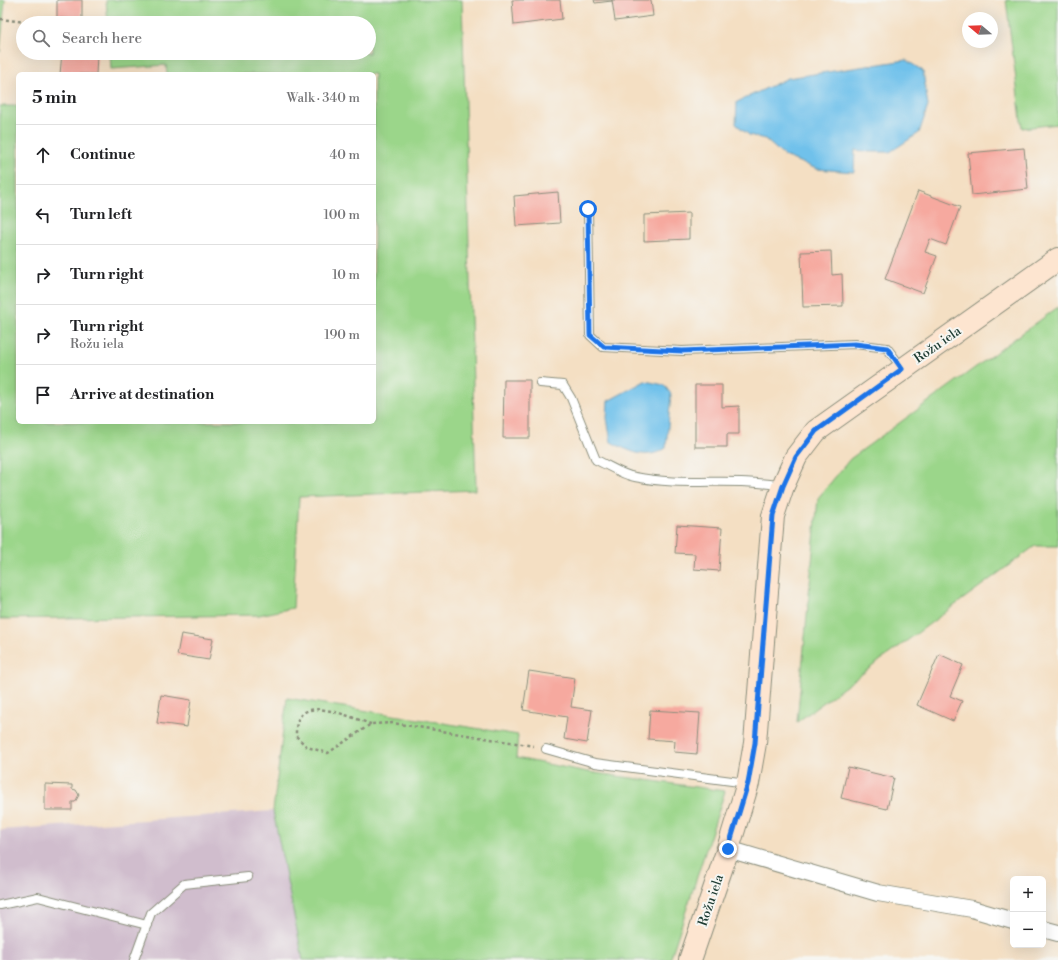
<!DOCTYPE html>
<html lang="en">
<head>
<meta charset="utf-8">
<style>
	:root { --surface:#fff; --page:#f2f2f2; --text:#202124; --muted:#757577; --line:#e0e0e0 }
	body { margin:0; font-family:"Libre Bodoni",serif; background:var(--page); color:var(--text) }
	.controls { position:absolute; right:12px; bottom:12px; display:grid; overflow:hidden; border-radius:6px; box-shadow:0 4px 16px #0002 }
	.controls button { width:36px; height:36px; display:grid; place-items:center; padding:0; border:0; border-bottom:1px solid var(--line); background:var(--surface); color:var(--text); font:20px sans-serif }
	.compass { position:absolute; left:962px; top:12px; width:36px; height:36px; border-radius:50%; background:var(--surface); box-shadow:0 4px 16px #0002; rotate:289deg }
	.stop { position:absolute; width:12px; height:12px; margin:-9px; border:3px solid #1a73e8; border-radius:50%; background:#fff }
	.stop.end { background:#1a73e8; border-color:#fff; box-shadow:0 1px 4px #0008 }
	.list { margin:0; padding:0; list-style:none }
	h2 { display:flex; justify-content:space-between; align-items:center; height:52px; margin:0; padding:0 16px; font-size:17px }
	h2 small { font-size:13px; font-weight:400; color:var(--muted) }
	.list li { display:grid; grid-template-columns:26px 1fr auto; gap:12px; align-items:center; box-sizing:border-box; height:60px; padding:0 16px; border-top:1px solid var(--line) }
	.list b { display:block; font-size:15px; white-space:nowrap }
	.list p { margin:0; font-size:13px; white-space:nowrap; color:var(--muted) }
	.list em { font-size:13px; font-style:normal; color:var(--muted) }
	.icon { flex:none; width:22px; height:22px; fill:none; stroke:currentColor; stroke-width:2; stroke-linecap:round; stroke-linejoin:round }
	.map { position:relative; flex:none; width:1058px; height:960px; overflow:hidden }
	.search { position:absolute; background:var(--surface); box-shadow:0 4px 16px #0002; left:16px; top:16px; width:360px; height:44px; display:flex; align-items:center; gap:10px; box-sizing:border-box; padding:0 14px; border-radius:22px; color:var(--muted); font-size:15px }
	.panel { position:absolute; background:var(--surface); box-shadow:0 4px 16px #0002; left:16px; top:72px; width:360px; height:352px; border-radius:6px }
	.map>svg:first-child { display:block }
</style>
</head>
<body>
<div class="map">
<svg width="1058" height="960" viewBox="0 0 1058 960">
	<rect width="100%" height="100%" fill="#f6f6f2"/>
	<filter id="ink" filterUnits="userSpaceOnUse"><feTurbulence type="fractalNoise" baseFrequency=".025" numOctaves="2"/><feDisplacementMap in="SourceGraphic" scale="8" xChannelSelector="R" yChannelSelector="G"/><feConvolveMatrix kernelMatrix="1 2 1 2 8 2 1 2 1" color-interpolation-filters="sRGB"/></filter>
	<filter id="wash" filterUnits="userSpaceOnUse"><feTurbulence type="fractalNoise" baseFrequency=".012" numOctaves="4" result="noise"/><feDisplacementMap in="SourceGraphic" scale="16" xChannelSelector="R" yChannelSelector="G"/><feGaussianBlur stdDeviation="0.9" result="paint"/><feColorMatrix in="noise" values="0 0 0 0 0 0 0 0 0 0 0 0 0 0 0 0 0 1.4 0 .05"/><feComposite in="paint" operator="in"/></filter>
	<g filter="url(#wash)">
		<rect width="100%" height="100%" fill="#f4dfc3"/>
		<path fill="#d0bdcd" d="M273 811 303 960H0V830Z"/>
		<g fill="#9bd68a" stroke="#5d8a5f">
			<path d="M0 0H5L0 52Z"/>
			<path d="M106 0H462L476 490 299 497 293 608 259 615 0 619V106H18V422H374V74H167L166 65 111 69 110 53H369V23H108Z"/>
			<path d="M1006 0H1058V124L1022 128Z"/>
			<path d="M1058 307V546H1035L797 722 818 498 850 459Z"/>
			<path d="M287 698 518 735 516 758 588 772 725 791 670 960H303L273 811Z"/>
		</g>
		<g fill="#70c1eb" stroke="#487f90">
			<path d="M906 60 923 71 928 106 919 133 890 152H870L855 150 854 172 817 169 784 156 765 139 749 135 736 124 737 102 788 78Z"/>
			<path d="M645 381 664 385 671 394 666 448C647 461 629 451 611 442L607 418 608 401Z"/>
		</g>
		<g id="blocks">
			<g fill="#f6a99f">
				<path d="M57 0H82V19L57 18Z"/>
				<path d="M512 0H560L562 19 514 25Z"/>
				<path d="M594 0H612V1L595 3Z"/>
				<path d="M612 0H651L653 16 615 21Z"/>
				<path d="M62 53 97 55 96 74H60Z"/>
				<path d="M1024 148 1028 189 972 195 968 153Z"/>
				<path d="M918 191 960 207 946 245 930 239 925 252 937 256 923 293 885 279Z"/>
				<path d="M558 192 560 223 516 226 514 196Z"/>
				<path d="M689 213V239L644 241V215Z"/>
				<path d="M831 251 832 275 842 274 843 306 803 307 801 252Z"/>
				<path d="M504 380H530V438H503Z"/>
				<path d="M695 385H722V407L739 406V434H727V447H695Z"/>
				<path d="M677 525 722 528 719 571 694 569 695 554 675 553Z"/>
				<path d="M181 634 213 639 209 660 177 655Z"/>
				<path d="M939 654 963 665 950 696 962 701 953 721 917 705Z"/>
				<path d="M529 671 575 678 571 707 592 710 587 743 564 739 567 717 523 710Z"/>
				<path d="M161 695 191 700 187 727 157 723Z"/>
				<path d="M650 710 700 713 697 754 674 752 675 741 648 739Z"/>
				<path d="M848 767 894 778 887 809 841 798Z"/>
				<path d="M45 784 72 785V789L76 790 79 795 75 802H72V810H45Z"/>
			</g>
		</g>
	</g>
	<g filter="url(#ink)">
		<use href="#blocks" fill-opacity="0" stroke="#8a8e7c" stroke-width="1"/>
		<g fill="none" stroke-linecap="round" stroke-linejoin="round">
			<g stroke="#8a8e7c" stroke-width="10">
				<g id="lane">
					<path d="M588 209 590 335 603 347 682 351 855 344 887 348 902 368"/>
					<path d="M540 383 563 385 571 398 596 460C608 465 622 475 635 477 683 487 734 477 782 486"/>
					<path d="M546 749 595 763 747 783"/>
					<path d="M0 905 38 897 147 925"/>
					<path d="M134 960 151 913 184 884 248 877"/>
				</g>
			</g>
			<g stroke="#8a8e7c" stroke-width="18">
				<g id="street">
					<path d="M728 849 878 893 972 909 1013 921"/>
					<path d="M1043 929 1058 933"/>
				</g>
			</g>
			<g stroke="#8a8e7c" stroke-width="24">
				<path id="secondary" d="M690 960 728 849 748 783 755 743 773 516 783 486 796 457 816 431 1058 259"/>
			</g>
			<g stroke="#8a8e7c" stroke-width="2.5" stroke-dasharray="3 3" stroke-linecap="butt">
				<path d="M0 19 34 23"/>
				<path d="M371 724C355 719 315 700 301 715 296 720 296 728 296 736L307 747 328 753 371 724 393 723 534 746"/>
			</g>
			<use href="#lane" stroke="#fff" stroke-width="8"/>
			<use href="#street" stroke="#fff" stroke-width="16"/>
			<use href="#secondary" stroke="#fde5d0" stroke-width="22"/>
		</g>
	</g>
	<g fill="none" stroke-linecap="round" stroke-linejoin="round" filter="url(#ink)">
		<path stroke="#1a73e8" stroke-width="5" d="M588 209 590 335 604 347 682 351 855 344 887 348 902 369 816 431 796 457 783 486 773 516 755 743 748 783 728 849"/>
	</g>
	<g text-anchor="middle" stroke-width="4" stroke-linejoin="round" paint-order="stroke">
		<g font-size="13" fill="#1f3d34" stroke="#f6f6f2">
			<text transform="translate(937 344) rotate(-35)" y="5">Rožu iela</text>
			<text transform="translate(710 900) rotate(-71)" y="5">Rožu iela</text>
		</g>
	</g>
</svg>
<div class="controls">
<button>+</button>
<button>−</button>
</div>
<svg class="compass" viewBox="-18 -18 36 36"><path d="M0-13l5 13h-10z" fill="#e53935"/><path d="M0 13l5-13h-10z" fill="#757577"/></svg>
<div class="stop" style="left:588px;top:209px"></div>
<div class="stop end" style="left:728px;top:849px"></div>
<div class="search"><svg class="icon" aria-label="search" viewBox="0 0 24 24"><circle cx="10" cy="10" r="6"/><path d="M15 15l6 6"/></svg>Search here</div>
<section class="panel">
<h2>5 min<small>Walk · 340 m</small></h2>
<ul class="list">
<li><svg class="icon" aria-label="ahead" viewBox="0 0 24 24"><path d="M12 20V5M6 11l6-6 6 6"/></svg><div><b>Continue</b></div><em>40 m</em></li>
<li><svg class="icon" aria-label="left" viewBox="0 0 24 24"><path d="M17 20v-9H6M10 6l-5 5 5 5"/></svg><div><b>Turn left</b></div><em>100 m</em></li>
<li><svg class="icon" aria-label="right" viewBox="0 0 24 24"><path d="M7 20v-9h11M14 6l5 5-5 5"/></svg><div><b>Turn right</b></div><em>10 m</em></li>
<li><svg class="icon" aria-label="right" viewBox="0 0 24 24"><path d="M7 20v-9h11M14 6l5 5-5 5"/></svg><div><b>Turn right</b><p>Rožu iela</p></div><em>190 m</em></li>
<li><svg class="icon" aria-label="arrive" viewBox="0 0 24 24"><path d="M6 21V4h12l-3 4 3 4H6"/></svg><div><b>Arrive at destination</b></div></li>
</ul>
</section>
</div>
</body>
</html>
